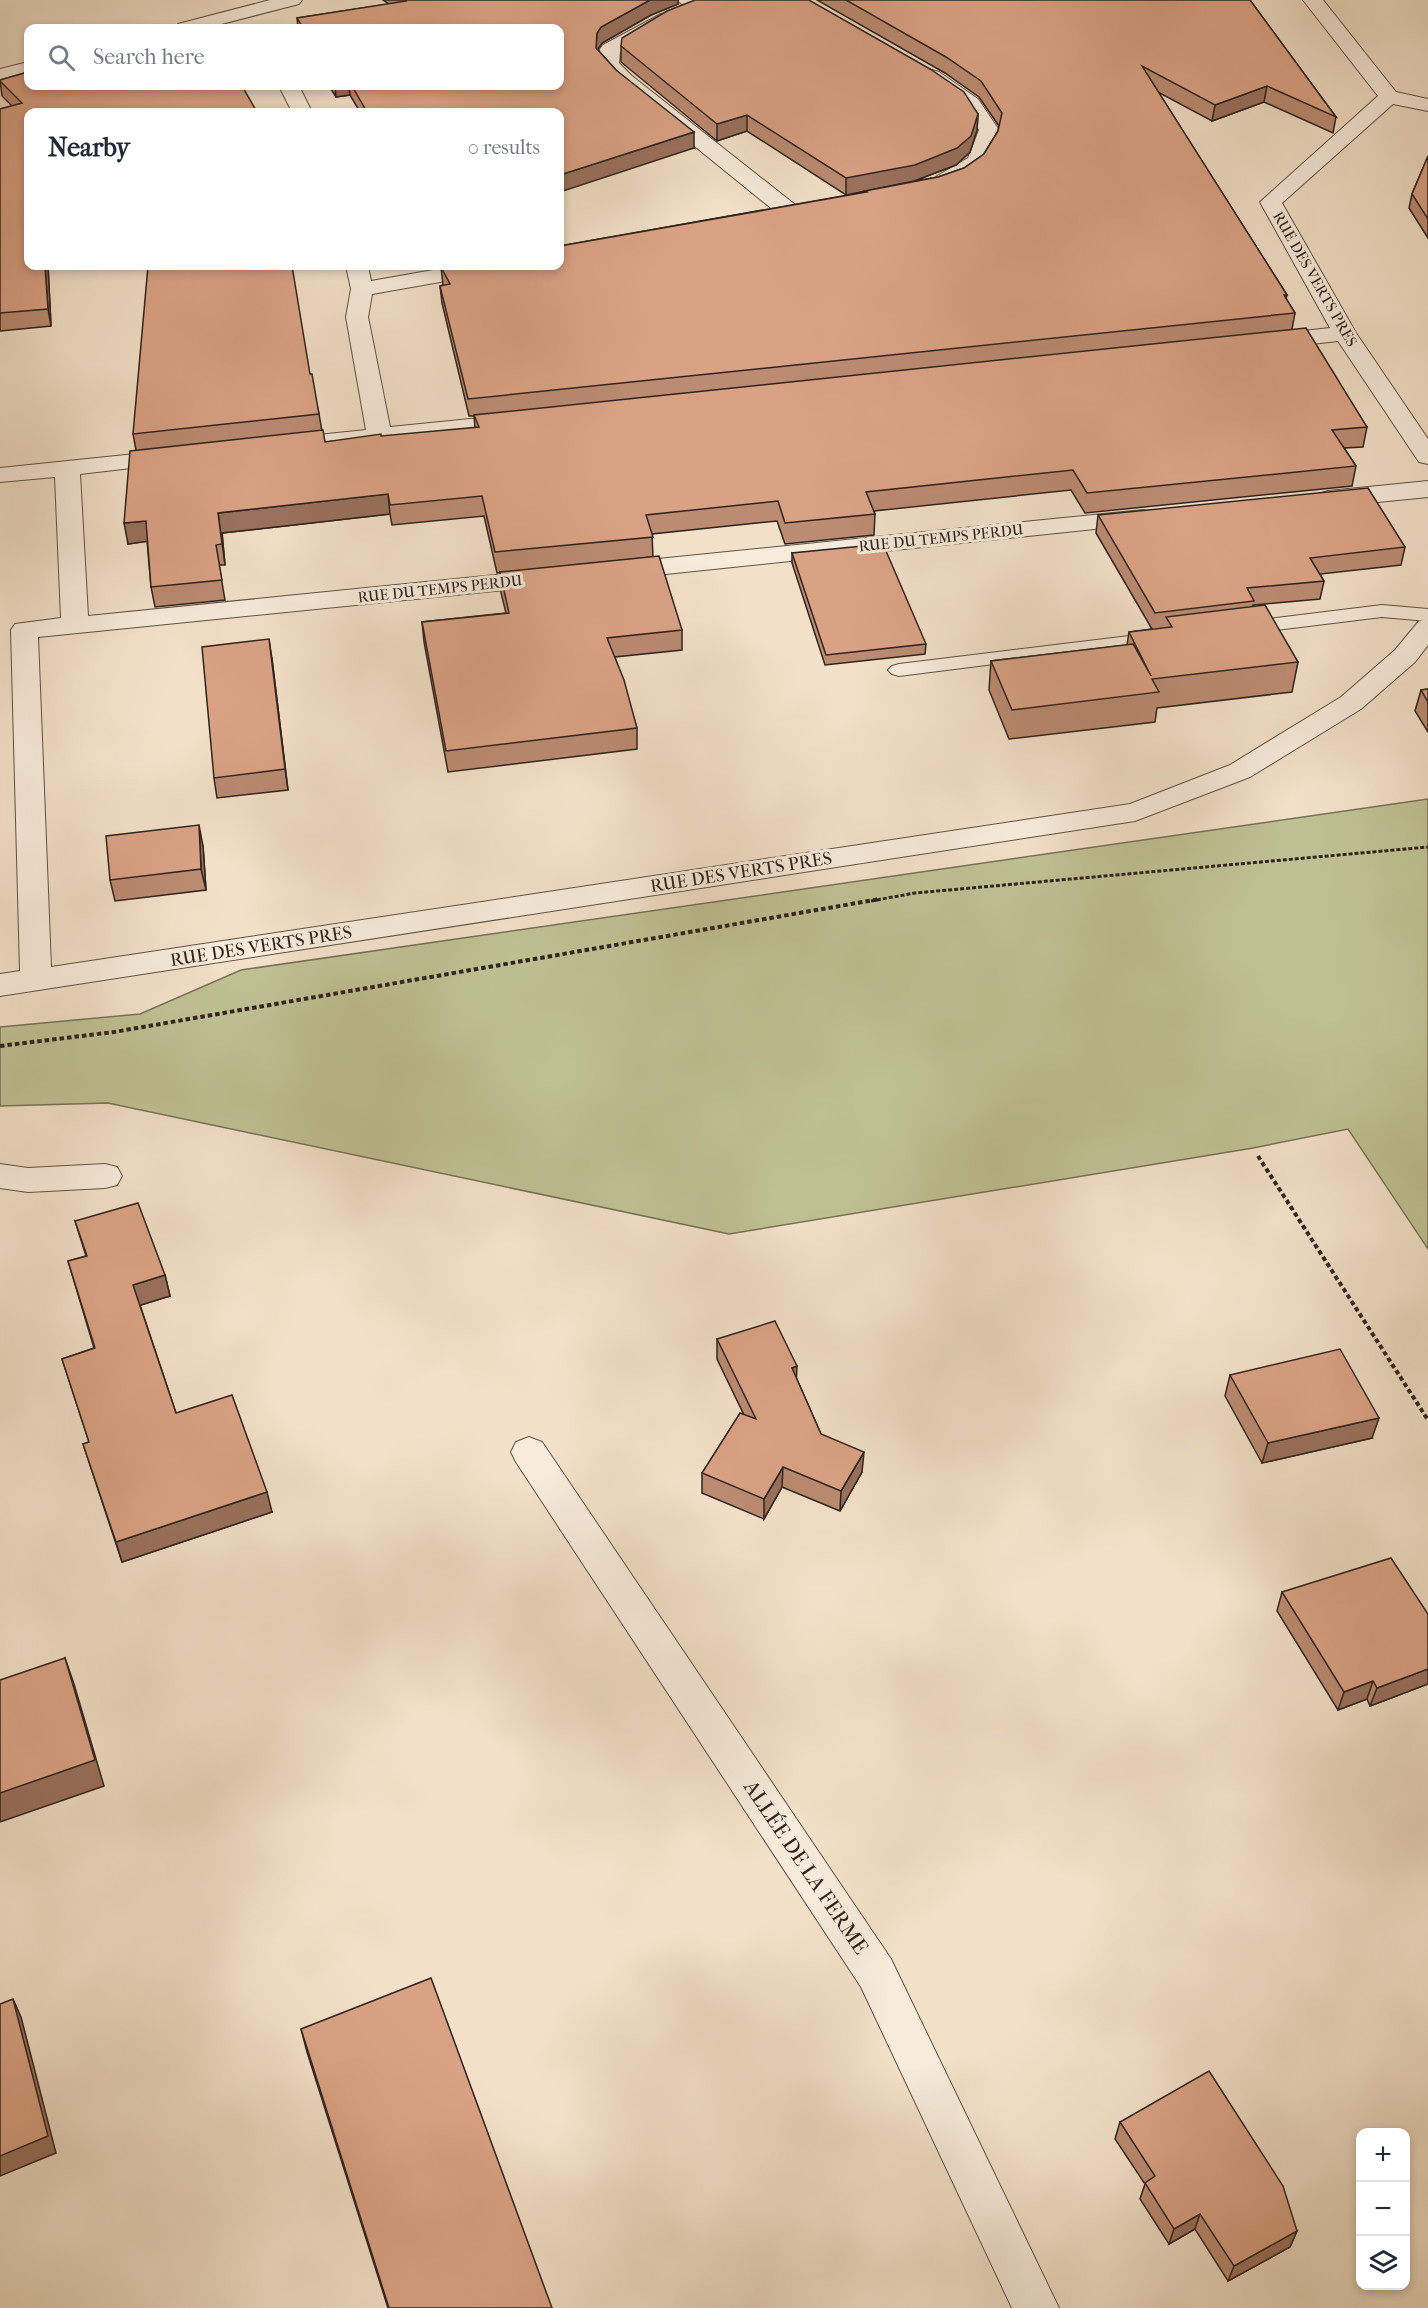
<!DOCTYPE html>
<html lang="en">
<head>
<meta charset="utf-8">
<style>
	:root { --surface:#fff; --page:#f6f6f7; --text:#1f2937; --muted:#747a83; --line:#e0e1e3 }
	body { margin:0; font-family:"IM FELL French Canon",serif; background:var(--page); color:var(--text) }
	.controls { position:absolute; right:18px; bottom:18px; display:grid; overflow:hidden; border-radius:12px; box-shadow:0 3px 9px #0003 }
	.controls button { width:54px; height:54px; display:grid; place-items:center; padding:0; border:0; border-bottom:2px solid var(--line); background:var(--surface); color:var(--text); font:30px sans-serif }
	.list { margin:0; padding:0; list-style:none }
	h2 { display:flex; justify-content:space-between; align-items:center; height:78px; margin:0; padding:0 24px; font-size:26px }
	h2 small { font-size:20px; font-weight:400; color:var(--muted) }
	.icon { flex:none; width:33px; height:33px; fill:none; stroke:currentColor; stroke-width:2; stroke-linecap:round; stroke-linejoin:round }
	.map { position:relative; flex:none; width:1428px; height:2308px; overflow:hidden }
	.search { position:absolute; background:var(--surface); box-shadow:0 3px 9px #0003; left:24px; top:24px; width:540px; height:66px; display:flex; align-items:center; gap:15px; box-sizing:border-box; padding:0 21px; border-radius:12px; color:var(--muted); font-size:22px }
	.panel { position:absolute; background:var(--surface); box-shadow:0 3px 9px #0003; left:24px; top:108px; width:540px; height:162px; border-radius:12px }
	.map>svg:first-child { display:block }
</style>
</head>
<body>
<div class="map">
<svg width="1428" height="2308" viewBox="0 0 1428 2308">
	<rect width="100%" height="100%" fill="#f2e0c8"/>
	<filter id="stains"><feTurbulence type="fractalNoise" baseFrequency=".00333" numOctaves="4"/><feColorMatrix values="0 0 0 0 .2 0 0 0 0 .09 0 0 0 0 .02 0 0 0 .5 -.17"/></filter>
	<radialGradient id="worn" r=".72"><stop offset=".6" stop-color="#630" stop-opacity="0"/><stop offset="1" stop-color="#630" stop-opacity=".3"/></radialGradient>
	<path fill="#bfc193" stroke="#787258" stroke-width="1.5" d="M1428 799V1249L1348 1129 1253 1148 729 1234 108 1103 0 1106V1027L140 1014 241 970Z"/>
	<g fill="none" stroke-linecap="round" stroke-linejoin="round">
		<g stroke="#605248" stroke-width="2">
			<g id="lane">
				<path d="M1382 605 1428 609V621L1382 617 1243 634 1236 632 1233 628 1236 624 1243 622Z"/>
				<path d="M1162 632 1169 634 1172 638 1169 642 899 676 892 674 888 670 892 666 899 664Z"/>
			</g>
		</g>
		<g stroke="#605248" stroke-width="2">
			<g id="street">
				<path d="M270 0H302L299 4 206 28H175L178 24Z"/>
				<path d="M677 0H758L755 4 748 6 696 12 689 10Z"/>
				<path d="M1303 0H1323L1396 92 1428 99V111L1393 104 1282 203 1356 333 1428 439V464L1419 462 1338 341 1267 349 1259 347 1255 342 1259 337 1267 335 1330 328 1260 202 1378 96Z"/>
				<path d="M661 14 668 16 671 20 668 24 620 52 619 63 632 76 798 207 801 212 798 217 790 219 782 217 618 84 599 64 600 49 603 45Z"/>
				<path d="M28 62V74L0 81V69Z"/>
				<path d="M932 70 939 72 978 99 999 130C992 156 970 194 937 186L934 181 937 176 968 158 979 130 964 107 925 80 922 76 925 72Z"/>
				<path d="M279 86H299L312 112H292Z"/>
				<path d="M346 266H368L371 281 456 266H502L499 271 491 273 372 294 368 317 390 427 520 414 529 416 532 421 529 426 279 453 270 451 267 446 270 441 279 439 366 430 346 317 351 289Z"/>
				<path d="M174 450 183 452 186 457 183 462 80 474 88 616 546 570 555 572 559 578 555 584 546 586 38 637 51 967 1130 804 1230 765 1341 697 1395 650 1419 621 1428 619V645L1415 662 1361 709 1250 777 1135 821 0 996V974L20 971 11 630 15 624 61 618 55 477 0 482V468Z"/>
				<path d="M1428 481V497L1328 507 1319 504 1315 499 1319 494 1328 491Z"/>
				<path d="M1143 510 1152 513 1156 518 1152 523 618 579 609 577 605 571 609 565 618 563Z"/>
				<path d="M0 1164 28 1168 105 1164 117 1167 122 1176 117 1185 105 1188 28 1192 0 1188Z"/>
				<path d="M529 1437 542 1442 891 1959 1059 2308H1012L861 1987 516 1462 511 1452 516 1442Z"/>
			</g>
		</g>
		<path stroke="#30231d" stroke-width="3" stroke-dasharray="4 2" stroke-linecap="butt" d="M871 901 915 893 1428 847"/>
		<g stroke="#30231d" stroke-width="4" stroke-dasharray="4.5 3" stroke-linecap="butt">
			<path d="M0 1046 114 1032 880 899"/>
			<path d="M1258 1156 1428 1420"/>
		</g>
		<use href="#lane" fill="#f7ebdb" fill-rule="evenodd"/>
		<use href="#street" fill="#f7ebdb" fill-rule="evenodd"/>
	</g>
	<g fill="#bb8b72" stroke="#30231d" stroke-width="1.5">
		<path d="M383 0H678V4L651 15 602 43 598 50 616 70 694 148 560 112H360L350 95 336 97 329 86H560V28H298L297 18 389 4Z"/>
		<path d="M817 0H1250L1336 117 1333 133 1264 102 1212 121 1158 92 1287 295 1286 299 1295 313 1292 329 1367 427 1363 447 1344 448 1356 466 1352 486 1085 513 1071 490 874 511 875 514 874 535 785 544 777 521 652 534 653 557 497 573 484 516 392 525 390 514 222 533 225 565H219L225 600 155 607 151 587 147 541 128 544 136 450 133 434 310 374 319 414 322 431 325 442 475 428 474 416H469L442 303 440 286 443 285 441 267 865 192V191L846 195 747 131 717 141 621 62V46L978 114 977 130 970 152 956 165 914 181 938 177 964 168 984 154 998 131 999 126 979 97 945 73Z"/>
		<path d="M28 72V266H48L51 326 0 331V109L12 106 2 96 0 80Z"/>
		<path d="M1428 156V238L1409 208 1412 194Z"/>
		<path d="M1098 515 1405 547 1401 565 1320 574 1324 581 1320 599 1253 605 1298 662 1292 692 1157 708 1155 722 1009 739 989 690 991 661 1127 645 1129 632 1152 629 1096 533Z"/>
		<path d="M792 553 926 644 925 654 825 665 792 563Z"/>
		<path d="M500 572 682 630V650L615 657 637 728V749L448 772 424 642 422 622 506 613 501 593Z"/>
		<path d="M272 659 288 790 217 798 214 778Z"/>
		<path d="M1428 689V732L1415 711 1421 690Z"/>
		<path d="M203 846 206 890 115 901 110 880Z"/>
		<path d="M75 1221 165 1275 170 1296 140 1305 176 1413 272 1512 122 1562 83 1444 89 1442 62 1359 94 1348 68 1261 86 1256Z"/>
		<path d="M717 1339 796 1377 821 1434 862 1472 840 1511 782 1487 764 1519 702 1493V1473L744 1415 717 1359Z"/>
		<path d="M1230 1375 1372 1438 1262 1463 1225 1396Z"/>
		<path d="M1282 1592 1428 1614V1684L1370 1706 1367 1699 1338 1710 1277 1611Z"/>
		<path d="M301 2029 552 2308H388L307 2052Z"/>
		<path d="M1120 2122 1297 2231 1290 2247 1228 2281 1195 2229 1169 2244 1140 2199 1145 2184 1115 2139Z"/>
	</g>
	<g fill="#99715d" stroke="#30231d" stroke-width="1.5">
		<path d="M650 0H678V4L651 15 602 43 598 49 597 64 596 48 597 33 601 27Z"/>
		<path d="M335 86H349L350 95 336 97Z"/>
		<path d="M1267 86 1264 102 1212 121 1215 105Z"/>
		<path d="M978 114 977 130 970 152 956 165 914 181 846 195V178Z"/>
		<path d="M747 115V131L717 141V124Z"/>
		<path d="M694 132V148L560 192V175Z"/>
		<path d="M45 266H48L51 326 48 309Z"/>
		<path d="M388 494 390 514 222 533 225 565 218 513Z"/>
		<path d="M146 521 150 541 128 544 124 523Z"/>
		<path d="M269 639 272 659 288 790 285 769Z"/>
		<path d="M199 825 203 846 206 890 201 869Z"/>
		<path d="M165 1275 170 1296 138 1306 133 1285Z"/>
		<path d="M797 1366 796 1387 792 1368Z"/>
		<path d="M1379 1418 1372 1438 1262 1463 1268 1443Z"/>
		<path d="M864 1452 862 1472 840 1511 841 1491Z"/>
		<path d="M783 1467 782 1487 764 1519V1499Z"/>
		<path d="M267 1492 272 1512 122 1562 116 1542Z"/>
		<path d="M65 1658 74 1684 104 1786 0 1822V1793Z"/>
		<path d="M1428 1669V1684L1370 1706 1377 1688Z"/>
		<path d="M1373 1681 1367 1699 1338 1710 1344 1692Z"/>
		<path d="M13 1999 21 2017 56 2153 0 2176V2156Z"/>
		<path d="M1200 2214 1195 2229 1169 2244 1174 2229Z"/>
		<path d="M1297 2231 1290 2247 1228 2281 1234 2266Z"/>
	</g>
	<g fill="#daa285" stroke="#30231d" stroke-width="1.5">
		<path d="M405 0H650L601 27 597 33 596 48 616 70 694 132 560 175V112H367L352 86H560V28H303L297 18 406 1Z"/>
		<path d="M695 0H809L930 69 964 92 978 114 971 136 957 148 915 165 846 178 747 115 717 124 621 46 622 38 667 11Z"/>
		<path d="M846 0H1250L1336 117 1267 86 1215 105 1142 66 1287 295H1284L1295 313 468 399 440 286 450 284 441 267 450 266H560V246L867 192 865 191 938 177 964 168 984 154 998 131 1002 113 981 81 946 57Z"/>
		<path d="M28 72V86H242L257 112H28V266H45L48 309 0 313V109L22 103 0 81V80Z"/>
		<path d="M1428 156V219L1412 194Z"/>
		<path d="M148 266H292L310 374H312L319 414 133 434Z"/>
		<path d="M1306 328 1367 427 1332 430 1356 466 1087 493 1073 470 866 492 875 514 785 523 778 501 646 515 653 537 495 552 482 496 390 505 388 494 218 513 222 544 216 545 222 580 151 587 146 521 124 523 130 451 323 430 325 442 381 434V436L479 427 474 415Z"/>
		<path d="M1368 488 1405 547 1310 558 1324 581 1247 588 1254 601 1155 613 1098 515Z"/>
		<path d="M883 544 926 644 826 655 792 553Z"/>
		<path d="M659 556 682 630 607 638 624 680 637 728 446 751 422 622 509 613 500 572Z"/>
		<path d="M1265 605 1298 662 1152 679 1159 692 1012 710 991 661 1133 644 1151 676 1129 632 1172 627 1166 617Z"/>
		<path d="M269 639 285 769 214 778 202 647Z"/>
		<path d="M1428 689V702L1421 690Z"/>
		<path d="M199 825 201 869 110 880 106 836Z"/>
		<path d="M138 1203 165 1275 133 1285 176 1413 232 1395 267 1492 116 1542 83 1444 89 1442 62 1359 95 1348 68 1261 87 1256 75 1221Z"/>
		<path d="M775 1321 797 1366 792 1368 821 1434 864 1452 841 1491 783 1467 764 1499 702 1473 740 1413 756 1419 717 1339Z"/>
		<path d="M1340 1349 1379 1418 1268 1443 1230 1375Z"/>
		<path d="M1391 1558 1428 1614V1669L1377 1688 1373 1681 1344 1692 1282 1592Z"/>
		<path d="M65 1658 95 1760 0 1793V1680Z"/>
		<path d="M431 1978 552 2308H389L301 2029Z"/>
		<path d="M13 1999 48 2136 0 2156V2004Z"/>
		<path d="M1209 2071 1283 2186 1297 2231 1234 2266 1200 2214 1174 2229 1145 2183 1155 2176 1120 2122Z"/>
	</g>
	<g text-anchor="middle" stroke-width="6" stroke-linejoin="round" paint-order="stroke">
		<g font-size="15" fill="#30231d" stroke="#f7ebdb">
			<text transform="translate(1315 279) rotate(60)" y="5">RUE DES VERTS PRES</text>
			<text transform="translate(941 538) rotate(-6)" y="5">RUE DU TEMPS PERDU</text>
			<text transform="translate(440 589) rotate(-6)" y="5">RUE DU TEMPS PERDU</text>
		</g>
		<g font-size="18" fill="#30231d" stroke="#f7ebdb">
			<text transform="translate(741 872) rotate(-9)" y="6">RUE DES VERTS PRES</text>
			<text transform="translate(261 946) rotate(-9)" y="6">RUE DES VERTS PRES</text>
		</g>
		<g font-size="21" fill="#30231d" stroke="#f7ebdb">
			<text transform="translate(806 1867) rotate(56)" y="7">ALLÉE DE LA FERME</text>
		</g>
	</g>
	<rect width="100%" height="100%" filter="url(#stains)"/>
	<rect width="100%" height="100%" fill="url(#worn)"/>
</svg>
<div class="controls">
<button>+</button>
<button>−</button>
<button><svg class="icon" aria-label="layers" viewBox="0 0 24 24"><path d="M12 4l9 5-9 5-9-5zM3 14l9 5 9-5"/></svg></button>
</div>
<div class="search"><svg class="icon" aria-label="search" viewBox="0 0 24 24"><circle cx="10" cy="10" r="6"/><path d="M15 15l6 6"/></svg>Search here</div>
<section class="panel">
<h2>Nearby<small>0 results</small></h2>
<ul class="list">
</ul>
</section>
</div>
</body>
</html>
